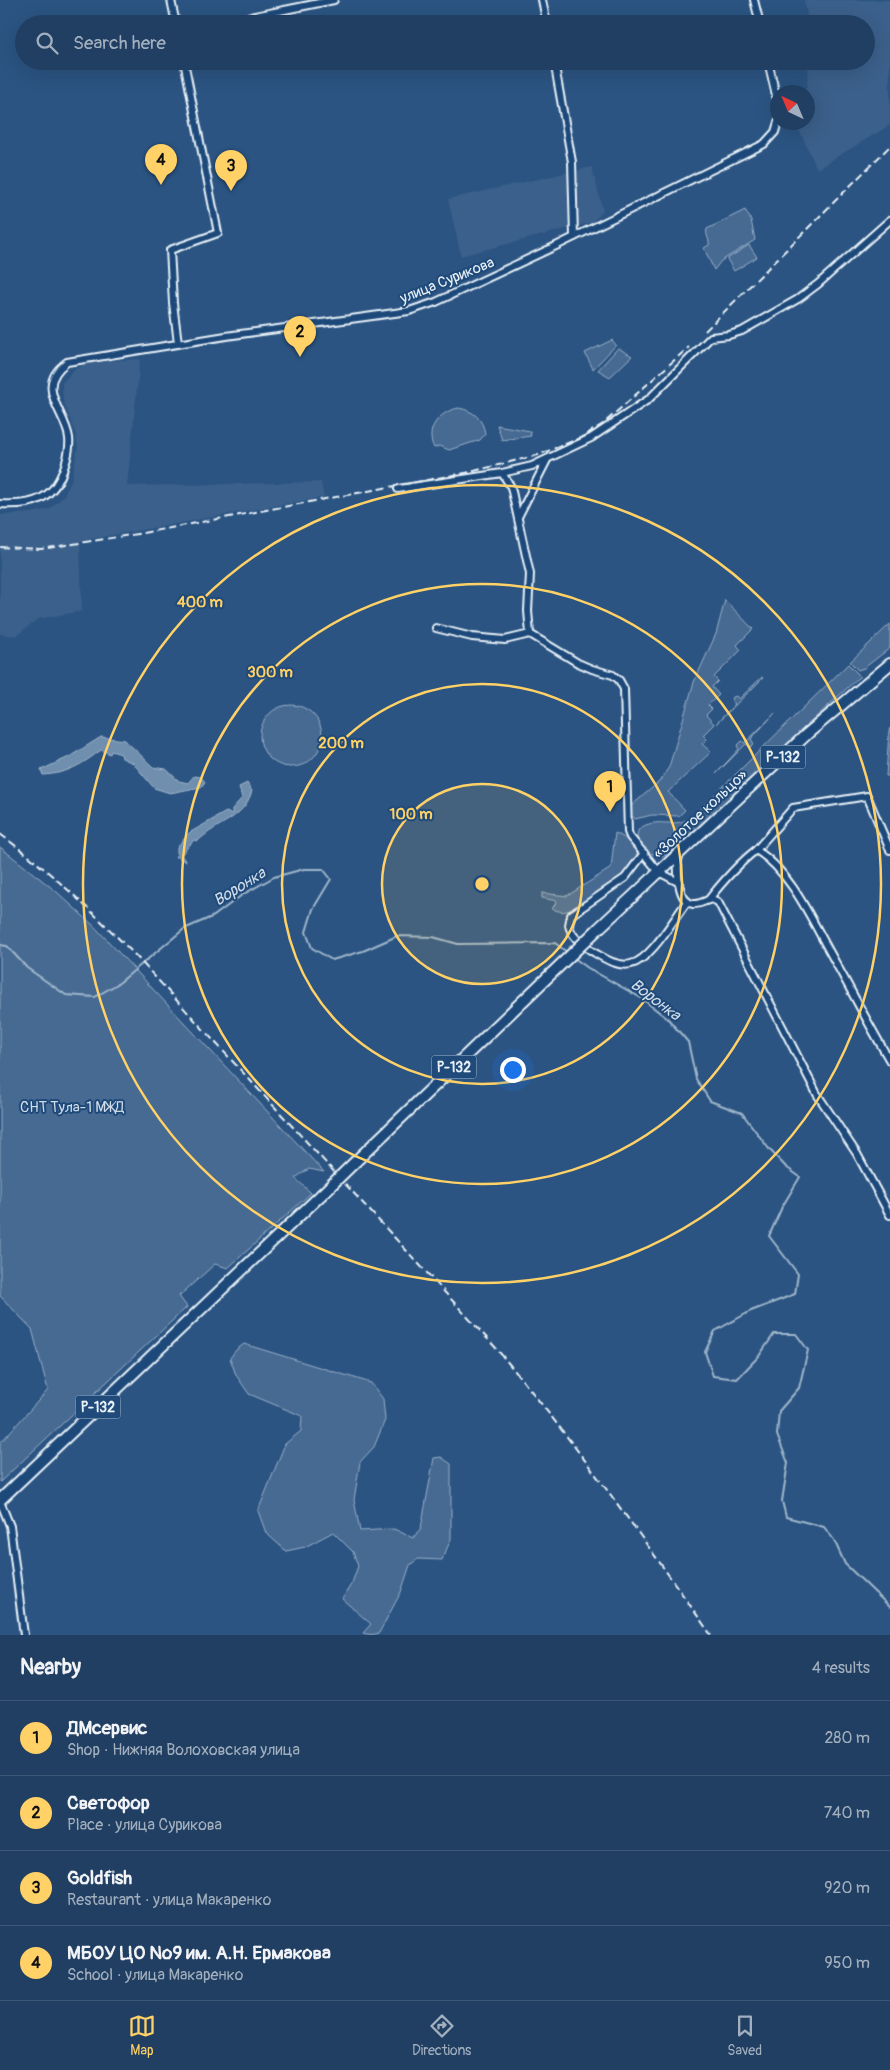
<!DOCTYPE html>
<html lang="en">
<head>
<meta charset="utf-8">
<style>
	:root { --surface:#203f62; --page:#2d4a6b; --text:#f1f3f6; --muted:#a2afbe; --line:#3d5877; --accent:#ffd166 }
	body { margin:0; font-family:Pangolin,sans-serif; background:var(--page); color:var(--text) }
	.compass { position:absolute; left:770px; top:85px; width:45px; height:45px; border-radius:50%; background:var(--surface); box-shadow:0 5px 20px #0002; rotate:316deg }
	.you { position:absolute; left:512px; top:1069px; width:18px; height:18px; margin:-12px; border:4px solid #fff; border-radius:50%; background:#1a73e8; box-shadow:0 0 0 8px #1a73e833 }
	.badge { display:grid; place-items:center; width:32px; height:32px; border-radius:50%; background:var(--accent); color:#111; font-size:16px; font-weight:700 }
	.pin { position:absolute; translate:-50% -41px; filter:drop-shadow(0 1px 2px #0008) }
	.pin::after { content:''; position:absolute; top:26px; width:18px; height:15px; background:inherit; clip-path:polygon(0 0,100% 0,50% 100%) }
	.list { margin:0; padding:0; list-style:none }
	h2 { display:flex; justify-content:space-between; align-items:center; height:65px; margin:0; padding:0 20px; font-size:21px }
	h2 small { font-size:16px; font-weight:400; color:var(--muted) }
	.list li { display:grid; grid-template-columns:32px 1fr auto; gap:15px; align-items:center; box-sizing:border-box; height:75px; padding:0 20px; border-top:1px solid var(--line) }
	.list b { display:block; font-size:19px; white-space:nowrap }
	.list p { margin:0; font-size:16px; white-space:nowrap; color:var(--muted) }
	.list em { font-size:16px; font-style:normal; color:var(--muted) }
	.icon { flex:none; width:28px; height:28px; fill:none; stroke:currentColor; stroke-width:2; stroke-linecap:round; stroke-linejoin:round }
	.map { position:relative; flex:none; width:890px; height:1635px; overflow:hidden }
	.search { position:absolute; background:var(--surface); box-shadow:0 5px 20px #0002; left:15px; right:15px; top:15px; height:55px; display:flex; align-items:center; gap:12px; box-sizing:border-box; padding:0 18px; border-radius:28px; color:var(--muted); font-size:19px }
	.sheet { height:365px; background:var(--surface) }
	nav { display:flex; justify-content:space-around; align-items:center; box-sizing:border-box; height:70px; border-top:1px solid var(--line); background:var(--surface); font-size:14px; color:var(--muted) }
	nav a { display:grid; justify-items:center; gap:2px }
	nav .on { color:var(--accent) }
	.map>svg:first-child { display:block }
</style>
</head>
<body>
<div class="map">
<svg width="890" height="1635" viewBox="0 0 890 1635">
	<rect width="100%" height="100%" fill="#2b5482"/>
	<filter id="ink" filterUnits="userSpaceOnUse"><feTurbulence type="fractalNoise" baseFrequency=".02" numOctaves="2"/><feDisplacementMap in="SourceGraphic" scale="10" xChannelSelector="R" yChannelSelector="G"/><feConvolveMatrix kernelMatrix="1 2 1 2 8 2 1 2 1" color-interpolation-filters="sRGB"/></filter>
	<g filter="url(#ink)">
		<g fill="#3a608b">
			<path d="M804 0H890V125L817 169 796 123 808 122V92H786L807 88 809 61H866V24H809Z"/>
			<path d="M592 167 603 211 593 222 461 256 448 199Z"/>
			<path d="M140 359 127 486 321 482 324 497 80 541 82 611 38 619 16 636 0 634V515L31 513 49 509 63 497 71 481 78 447 76 435 63 400 62 383 75 369 90 362Z"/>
		</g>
		<g fill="#476b93" stroke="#98aec6">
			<path d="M745 210 751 220 755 240 721 261 714 270 704 248 709 245C710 239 705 235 707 229Z"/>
			<path d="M749 245 757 257 734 271 727 259Z"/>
			<path d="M612 340 616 345 593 369 585 353Z"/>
			<path d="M618 348 632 356 610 377 598 370Z"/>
			<path d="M459 408C474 411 483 419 485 434L480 440 449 450 439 446 434 448C424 429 440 411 459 408Z"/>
			<path d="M497 425 530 431 531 436 502 440Z"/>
			<path d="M725 600 753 629 737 645 741 650 714 677 718 681 712 687 719 695 708 705 712 709 706 715 714 724 703 735 707 739 702 744 711 752 668 792 685 810 679 816 652 815 635 819 631 815V806L659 782 669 767 694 682 716 634Z"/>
			<path d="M890 624V648L864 668 858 670 850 662Z"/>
			<path d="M848 664 860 676 679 845 665 856C651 857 631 845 639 829 658 815 673 831 693 816Z"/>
			<path d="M762 677 763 678 716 724 735 704 732 701 733 697 736 696 739 699Z"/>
			<circle cx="291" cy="736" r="31"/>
			<path d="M775 713 751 739 754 744 750 747 746 744 715 775 739 749 737 746 742 741 745 743Z"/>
			<path d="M890 728V776H886L889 731Z"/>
			<path d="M615 833C626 838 638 845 637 858L630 869 622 876 570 910 562 912 552 909 557 901 542 898V893L567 896 611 868Z"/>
			<path d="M0 847 57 892 94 926 324 1172 309 1169 295 1178 311 1193 228 1268 215 1264 179 1296 187 1307 0 1482V1443L48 1390 32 1329 0 1296Z"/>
			<path d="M244 1344 371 1383 383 1399 385 1420 374 1447 360 1462 354 1500 360 1531 394 1529 413 1538 421 1528 434 1458 441 1457 451 1464V1539L442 1560 418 1559 410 1565 401 1592 379 1633C374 1635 368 1635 363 1633L371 1624 342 1599 352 1583 358 1566 353 1552 333 1532 305 1547 286 1551 266 1533 258 1511 285 1444 301 1431 302 1416 249 1394 236 1375 230 1358 236 1350Z"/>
		</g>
		<g fill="#708ead" stroke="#a0b6cb">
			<path d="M101 737 125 740 153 767 166 769 179 781 188 783 194 776 201 777 205 782 201 787 170 793 154 788 133 763 122 758 121 754 111 751 110 754 101 750C83 764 67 774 43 775L41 770 69 757Z"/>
			<path d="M247 783 252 791C243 820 219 821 198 841L194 840 181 855 186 862 180 859V857H175L177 854V847L189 833 226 812 232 814V809L242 798 239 787Z"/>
		</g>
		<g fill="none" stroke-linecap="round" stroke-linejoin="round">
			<g stroke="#a0b6cb" stroke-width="2">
				<path d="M0 945 7 946 27 968 66 995 95 997 119 983 184 929 214 916 242 895 274 877 304 869H323L331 879 313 909 306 932 312 948 332 960 363 951 397 936 433 937 458 944 555 943 568 953"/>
				<path d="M574 958 588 968 641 998 668 1019 688 1042 696 1079 710 1101 742 1113 769 1149 786 1167 800 1177 782 1207 769 1236 798 1274 795 1294 751 1311 715 1331 705 1352 713 1376 737 1379 759 1356 774 1334H796L808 1350 799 1388 779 1411 777 1435 788 1463 782 1501 786 1517 824 1527 834 1540 845 1564 890 1607"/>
			</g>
			<g stroke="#e8f1f8" stroke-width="10">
				<g id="minor">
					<path d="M171 0 176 24"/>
					<path d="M542 0 547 24"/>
					<path d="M754 0 760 24"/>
					<path d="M215 24 334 0"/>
					<path d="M554 61 572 162 574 237"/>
					<path d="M768 61 778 104"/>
					<path d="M178 343 173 303 170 250 218 233 184 61"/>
					<path d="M502 473 511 487 530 574 528 611 530 634"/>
					<path d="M398 489 502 473 532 466 591 438 649 399 711 337 729 335 742 331 798 299 818 284 890 220"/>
					<path d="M0 504C34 506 55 499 65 465 68 456 70 447 69 438 65 410 33 387 67 362L226 336 409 311 436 302 558 245 764 144 775 132 778 122"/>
					<path d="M518 517 547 460"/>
					<path d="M436 628 472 637 505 640 530 634"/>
					<path d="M530 634 578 663 592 669 613 675 619 680 624 689 628 832 630 837 659 872 678 882"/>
					<path d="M756 850 793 808 867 796 890 850"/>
					<path d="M644 853 625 878 571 915 569 925C571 937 585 947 595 953 605 959 618 967 631 964 651 960 674 918 687 902"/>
					<path d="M679 854C677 866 676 901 693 904 699 905 706 900 712 899L718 902 817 1094 857 1154 890 1215"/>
					<path d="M709 899C724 880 738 864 756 850 791 871 813 923 833 958 852 992 870 1027 890 1061"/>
					<path d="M0 1501 10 1526 24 1635"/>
				</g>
			</g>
			<g stroke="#e8f1f8" stroke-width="14">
				<g id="primary">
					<path d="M599 928 807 734 890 664"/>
					<path d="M356 1161 552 973"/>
					<path d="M0 1500 321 1195"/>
				</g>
			</g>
			<use href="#minor" stroke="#1f4a7a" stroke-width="6"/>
			<use href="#primary" stroke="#1f4a7a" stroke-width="10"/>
			<g stroke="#e8f1f8" stroke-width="2" stroke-dasharray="8 4" stroke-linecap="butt">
				<path d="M705 331 890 146"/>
				<path d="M0 547 41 549 143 533 470 472 538 455 580 438 603 424 689 347"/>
				<path d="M0 834C49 870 92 911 135 955L495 1347C573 1440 642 1537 711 1635"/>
			</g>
			<g stroke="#e8f1f8" stroke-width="14" stroke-linecap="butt">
				<g id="primary-bridge">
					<path d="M552 973 599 928"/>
					<path d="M321 1195 356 1161"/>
				</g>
			</g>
			<use href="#primary-bridge" stroke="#1f4a7a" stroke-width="10"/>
		</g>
	</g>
	<circle cx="482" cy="884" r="100" fill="#ffd166" fill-opacity=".12"/>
	<g fill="none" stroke="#ffd166" stroke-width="2.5">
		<circle cx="482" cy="884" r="100"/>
		<circle cx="482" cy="884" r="200"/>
		<circle cx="482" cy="884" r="300"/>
		<circle cx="482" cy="884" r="399"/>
	</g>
	<g text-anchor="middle" stroke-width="4" stroke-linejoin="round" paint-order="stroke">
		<g fill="#1f4a7a" stroke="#acbfd2" stroke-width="1">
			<rect x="760.5" y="745.5" width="45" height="23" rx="4"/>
			<rect x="431.5" y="1055.5" width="45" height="23" rx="4"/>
			<rect x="75.5" y="1395.5" width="45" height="23" rx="4"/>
		</g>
		<g font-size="14" font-weight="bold" fill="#e8f1f8">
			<text x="783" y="762">Р-132</text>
			<text x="454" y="1072">Р-132</text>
			<text x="98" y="1412">Р-132</text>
		</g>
		<g font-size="15" fill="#e8f1f8" stroke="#1f4a7a">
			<text transform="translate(447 280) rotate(-22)" y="5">улица Сурикова</text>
			<text transform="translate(700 814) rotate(-43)" y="5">«Золотое кольцо»</text>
		</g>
		<g font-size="15" fill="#d0dde9" stroke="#1f4a7a">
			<text x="72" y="1112">СНТ Тула-1 МЖД</text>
		</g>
		<g font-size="16" font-style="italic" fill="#d0dde9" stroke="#1f4a7a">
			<text transform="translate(239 886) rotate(-32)" y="6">Воронка</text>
			<text transform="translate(656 999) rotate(37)" y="6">Воронка</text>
		</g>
	</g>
	<circle cx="482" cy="884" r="8" fill="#ffd166" stroke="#1f4a7a" stroke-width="2.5"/>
	<g font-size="15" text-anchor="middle" font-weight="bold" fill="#ffd166" stroke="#1f4a7a" stroke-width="4" stroke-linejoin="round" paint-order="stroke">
		<text x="200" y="607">400 m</text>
		<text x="270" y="677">300 m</text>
		<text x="341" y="748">200 m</text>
		<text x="411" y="819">100 m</text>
	</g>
</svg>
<svg class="compass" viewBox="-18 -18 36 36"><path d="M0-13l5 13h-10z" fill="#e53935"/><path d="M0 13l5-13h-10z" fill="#a2afbe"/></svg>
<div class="you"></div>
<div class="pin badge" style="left:610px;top:812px">1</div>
<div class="pin badge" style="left:300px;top:357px">2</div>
<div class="pin badge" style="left:231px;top:191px">3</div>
<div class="pin badge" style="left:161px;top:185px">4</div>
<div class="search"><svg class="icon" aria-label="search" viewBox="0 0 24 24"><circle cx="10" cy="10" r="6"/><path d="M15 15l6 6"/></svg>Search here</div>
</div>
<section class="sheet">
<h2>Nearby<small>4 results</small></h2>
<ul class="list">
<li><span class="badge">1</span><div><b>ДМсервис</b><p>Shop · Нижняя Волоховская улица</p></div><em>280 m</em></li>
<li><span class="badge">2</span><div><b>Светофор</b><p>Place · улица Сурикова</p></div><em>740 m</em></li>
<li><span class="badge">3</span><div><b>Goldfish</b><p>Restaurant · улица Макаренко</p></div><em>920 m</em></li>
<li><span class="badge">4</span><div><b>МБОУ ЦО №9 им. А.Н. Ермакова</b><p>School · улица Макаренко</p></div><em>950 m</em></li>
</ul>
</section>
<nav>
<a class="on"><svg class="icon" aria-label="map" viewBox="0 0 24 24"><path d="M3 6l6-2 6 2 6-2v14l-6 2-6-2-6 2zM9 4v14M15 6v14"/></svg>Map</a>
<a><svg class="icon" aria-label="directions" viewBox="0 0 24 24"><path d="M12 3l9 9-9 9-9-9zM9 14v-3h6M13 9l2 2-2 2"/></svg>Directions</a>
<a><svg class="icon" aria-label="saved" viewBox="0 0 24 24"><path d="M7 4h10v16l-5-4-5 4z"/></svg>Saved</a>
</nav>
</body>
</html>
